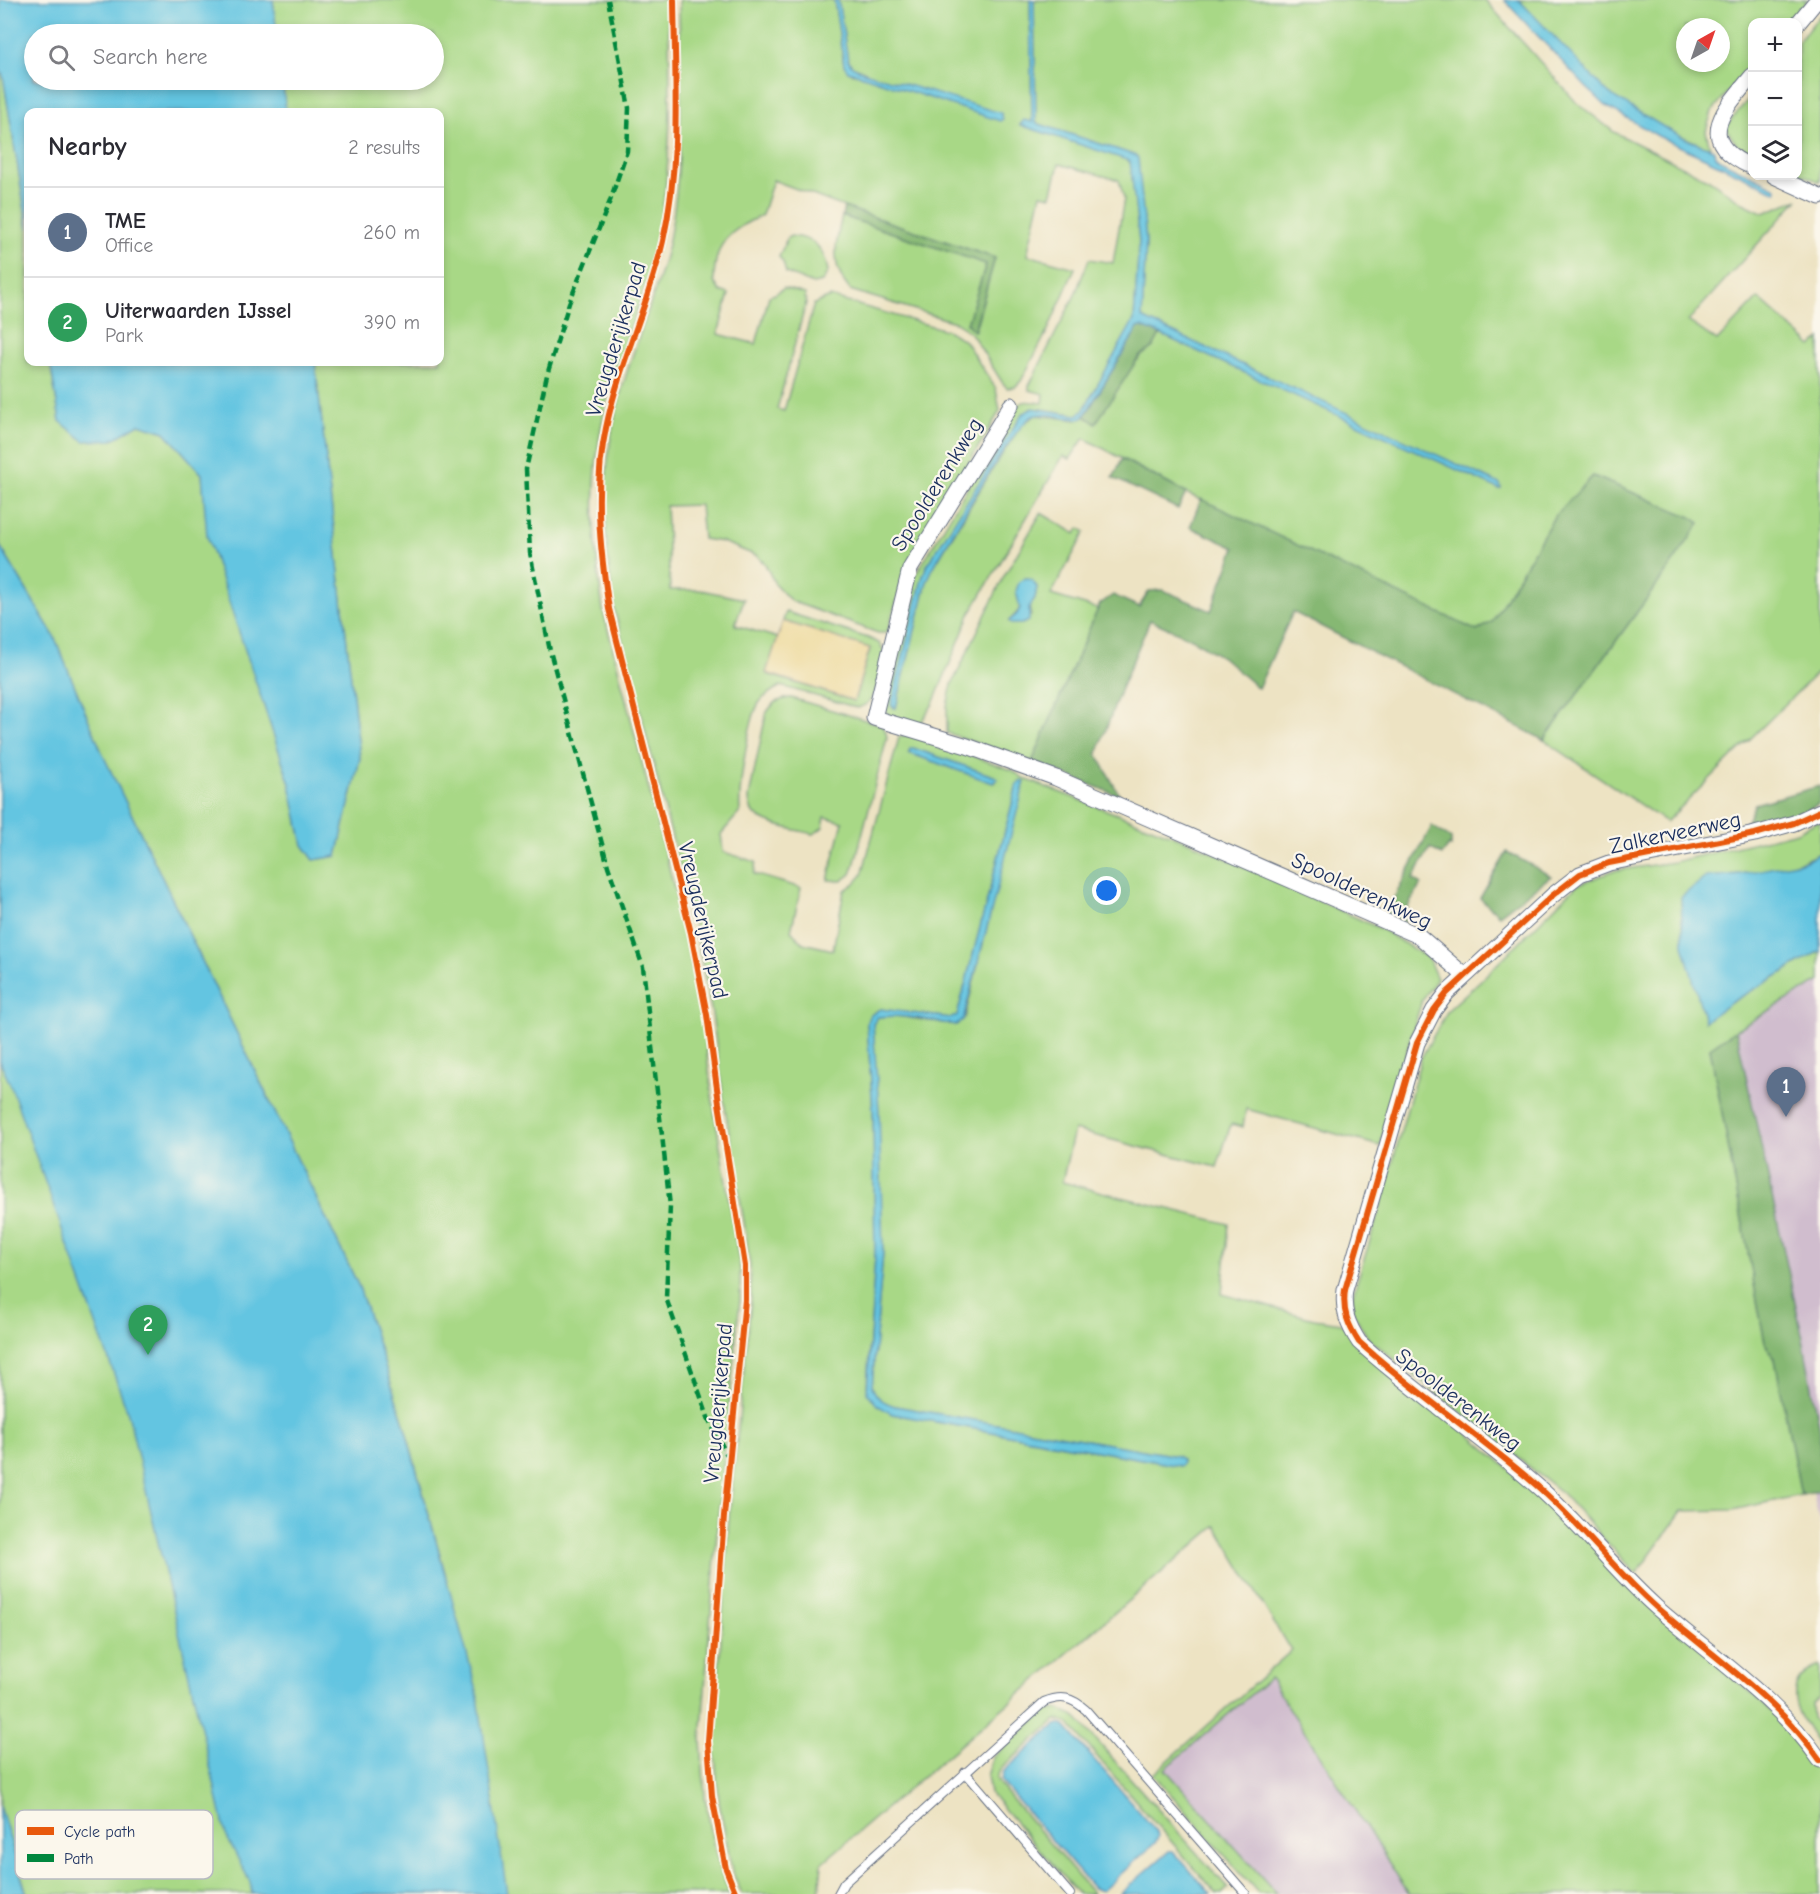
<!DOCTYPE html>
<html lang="en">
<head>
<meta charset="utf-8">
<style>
	:root { --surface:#fff; --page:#f7f7f7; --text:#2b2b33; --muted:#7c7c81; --line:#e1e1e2; --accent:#7c3aed }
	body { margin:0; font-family:"Comic Neue",sans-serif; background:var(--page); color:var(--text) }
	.controls { position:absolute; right:18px; top:18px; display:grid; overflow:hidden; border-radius:12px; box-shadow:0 3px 9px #0003 }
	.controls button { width:54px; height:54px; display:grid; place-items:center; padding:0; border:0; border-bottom:2px solid var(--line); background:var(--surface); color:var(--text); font:30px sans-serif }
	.compass { position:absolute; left:1676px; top:18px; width:54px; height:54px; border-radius:50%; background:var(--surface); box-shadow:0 3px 9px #0003; rotate:40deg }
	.you { position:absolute; left:1107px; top:891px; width:21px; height:21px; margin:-15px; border:4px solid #fff; border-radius:50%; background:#1a73e8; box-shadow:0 0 0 9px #1a73e833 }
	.badge { display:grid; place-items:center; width:39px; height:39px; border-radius:50%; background:var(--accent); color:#fff; font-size:20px; font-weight:700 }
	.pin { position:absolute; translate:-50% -50px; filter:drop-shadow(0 2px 3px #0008) }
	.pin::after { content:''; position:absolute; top:32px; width:21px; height:18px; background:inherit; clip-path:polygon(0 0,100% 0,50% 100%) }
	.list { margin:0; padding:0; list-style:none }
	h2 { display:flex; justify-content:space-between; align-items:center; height:78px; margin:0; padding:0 24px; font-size:26px }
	h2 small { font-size:20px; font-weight:400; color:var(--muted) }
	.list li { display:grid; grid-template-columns:39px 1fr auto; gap:18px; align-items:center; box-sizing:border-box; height:90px; padding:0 24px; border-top:2px solid var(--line) }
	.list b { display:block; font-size:22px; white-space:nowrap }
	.list p { margin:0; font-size:20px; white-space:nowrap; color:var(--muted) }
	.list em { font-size:20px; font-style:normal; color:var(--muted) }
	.icon { flex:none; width:33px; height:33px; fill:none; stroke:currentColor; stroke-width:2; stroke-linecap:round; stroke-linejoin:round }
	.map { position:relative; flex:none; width:1820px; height:1894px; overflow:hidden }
	.search { position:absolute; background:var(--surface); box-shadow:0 3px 9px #0003; left:24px; top:24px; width:420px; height:66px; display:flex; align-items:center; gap:15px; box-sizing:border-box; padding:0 21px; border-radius:33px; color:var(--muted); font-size:22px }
	.panel { position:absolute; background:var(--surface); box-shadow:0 3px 9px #0003; left:24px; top:108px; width:420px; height:258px; border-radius:12px }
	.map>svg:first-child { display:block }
</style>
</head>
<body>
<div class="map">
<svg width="1820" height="1894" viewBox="0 0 1820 1894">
	<rect width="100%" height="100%" fill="#fbf7ec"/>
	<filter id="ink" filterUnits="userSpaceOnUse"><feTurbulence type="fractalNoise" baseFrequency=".0167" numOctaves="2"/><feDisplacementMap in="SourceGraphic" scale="12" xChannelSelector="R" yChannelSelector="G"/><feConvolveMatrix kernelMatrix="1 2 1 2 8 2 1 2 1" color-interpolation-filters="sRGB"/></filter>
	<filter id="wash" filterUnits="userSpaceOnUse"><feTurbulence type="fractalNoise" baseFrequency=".008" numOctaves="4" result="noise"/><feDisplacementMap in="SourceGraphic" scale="24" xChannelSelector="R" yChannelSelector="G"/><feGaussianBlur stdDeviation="1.35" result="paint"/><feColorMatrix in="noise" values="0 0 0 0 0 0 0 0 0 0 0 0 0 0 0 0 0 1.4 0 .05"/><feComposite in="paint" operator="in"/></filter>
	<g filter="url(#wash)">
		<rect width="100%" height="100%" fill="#ede3c3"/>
		<g fill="#d0bdce">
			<path d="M1820 967V1525L1716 1035Z"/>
			<path d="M1270 1677 1409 1894H1277L1165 1769Z"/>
		</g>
		<g fill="#a8d886" stroke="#628472" stroke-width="1.5" fill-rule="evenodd">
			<path d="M273 0H668C670 81 674 156 658 236 648 289 625 338 610 389 589 464 592 533 603 610L686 934 702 1016 713 1103 740 1267V1299L718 1518 701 1741 705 1797 713 1842 721 1871 730 1894H27L0 1807V889L446 1576 403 1420 359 1287 103 755 54 636 0 546V70L3 76 28 229V362H50L60 421 112 439 139 424 165 432 202 474 208 536 290 784 303 845 314 860 337 856 360 758 315 362H440V112H286L282 80H434V34H277Z"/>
			<path d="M679 0H834L844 65 852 74 868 73 852 66 848 60 838 0H1030L1032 122 1021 125 1128 160 1131 164 1139 241 1134 320 1083 411 1077 415 1042 409H1030L926 567 922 579 892 707 896 708 898 699 927 581 933 568 998 460 1022 424 1036 415 1077 420 1085 416 1088 419 1140 357 1153 347 1160 334 1499 489 1501 488 1499 484 1142 318 1146 241 1134 155 1036 123 1034 0H1485L1576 102 1614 132 1709 180 1743 203 1764 213 1798 199 1688 321 1717 341 1758 298 1812 346 1820 339V670L1666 822 1544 740 1672 564 1700 523 1691 517 1593 476 1554 517 1492 622 1477 631 1186 493 1084 438 1070 459 1063 456 971 612 933 704 918 727C903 722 885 721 883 703L913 579 1015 408C1023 398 1031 402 1043 403L1044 394 1029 390V386L1074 297 1089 259 1113 263 1124 199 1119 180 1059 164 1051 196 1041 194 1027 255 1075 268 1048 330 1021 381 1015 387 1007 388 1002 382 973 336 958 323 850 290C830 267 835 244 842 216L986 264 967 324 975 330 995 258 844 207 773 180 762 215C728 232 714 242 714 282L720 291 729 294 718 334 756 344 769 296 775 294 784 288 805 294 806 303 777 409 784 411 814 304 830 297 949 331 965 341 996 389 1000 411 908 564 887 633H878L791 601 775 584 765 564 757 556 723 542 703 539 700 505 666 506 670 590H701L744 599 735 625 778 638 767 674 854 701 870 649 783 621 786 612 868 638 879 643 884 651C880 670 880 702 858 708L781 686C773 690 765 695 759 703 748 721 738 791 740 812L721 834 723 852 756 862 754 874 801 888 791 931 803 943 833 950 844 891 855 883 862 875 899 737 910 734 1012 770 1025 779 1190 842 1381 929 1428 958 1437 979 1422 1000 1387 1118 1380 1146 1246 1109 1243 1127 1231 1124 1217 1167 1074 1130 1062 1182 1229 1224 1222 1294 1314 1319 1341 1323 1548 1503 1779 1719 1812 1758 1820 1771V1894H1409L1270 1678 1165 1769 1277 1894H1259L1153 1774 1291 1651 1216 1526 822 1863 819 1894H742L732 1871 719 1802 714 1743 729 1517 751 1300 750 1266 745 1228 724 1102 712 1014 696 932 614 608C603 533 600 466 621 392 635 341 658 292 669 240 685 161 680 81 679 0ZM913 748 996 777V782L993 783 909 753 910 749ZM1023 781 965 1017 956 1025 896 1016 878 1017 873 1024 883 1252 872 1386C876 1398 883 1402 895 1406L1177 1456 1182 1460V1464L1179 1466 892 1414 867 1387 875 1256 873 1111 867 1023 874 1012 880 1009 951 1018 957 1016 1017 785Z"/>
			<path d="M1519 0H1808L1788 22H1752V64L1712 111 1706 131 1710 148C1680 137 1633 113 1608 93 1576 67 1546 31 1519 0ZM1685 27H1721V63H1685Z"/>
			<path d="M1820 15V182L1798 173V42Z"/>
			<path d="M1752 95V155L1736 144 1725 127Z"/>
			<path d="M791 236C815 238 824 248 828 271L822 282 813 284 786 273 783 262 779 257 787 238Z"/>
			<path d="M1041 513 1076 534 1079 528 1085 532 1051 595 1098 609 1032 762 947 733V706L952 684 1004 576ZM1037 587 1035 598 1029 607 1031 616 1009 621C1016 613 1023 610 1018 599Z"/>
			<path d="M791 698 879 724C885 727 886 731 887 738L854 866 851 874 842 881 828 880 843 822 825 817 823 827 814 834C798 830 762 825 752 811 750 807 749 801 749 797L766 714C772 703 779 699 791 698Z"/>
			<path d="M1820 820V853C1788 870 1742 874 1706 877L1705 1021 1732 1002 1820 951V981L1736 1030 1710 1048 1765 1343 1775 1359 1801 1495 1733 1510 1682 1511 1636 1574 1562 1493 1368 1338 1353 1312V1294L1379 1212 1421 1058 1448 1010 1482 979 1577 885 1612 871 1674 862 1797 832Z"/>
			<path d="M1820 1666V1695L1811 1704 1812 1718 1820 1727V1748C1801 1721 1774 1682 1820 1666Z"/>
			<path d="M1059 1709 1075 1716 1228 1888 1222 1894H1217L1067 1722 1056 1720 1001 1769 996 1778 1000 1785 1093 1894H1078L990 1793 987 1776 993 1757 1045 1711Z"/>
		</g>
		<g fill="#86b873" stroke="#507468" stroke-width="1.5">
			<path d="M844 207 995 258 974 331 967 324 986 264 842 216Z"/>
			<path d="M1142 327 1160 334 1153 347 1139 357 1096 423 1085 416 1138 328Z"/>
			<path d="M1122 459 1186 493 1178 509 1113 478Z"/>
			<path d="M1593 476 1691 517 1700 523 1672 564 1544 740 1293 612 1258 688 1222 657 1190 638 1150 620 1120 691 1097 754 1120 796 1032 762 1100 604 1113 595 1139 607 1149 591 1163 590 1211 611 1235 548 1190 527 1201 499 1477 631 1492 622 1554 517Z"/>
			<path d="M1820 786V803L1806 811 1757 826 1747 821 1755 804Z"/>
			<path d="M1432 826 1451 839V846L1449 845 1442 855 1430 848 1413 879 1421 884 1406 910 1405 922 1386 913Z"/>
			<path d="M1507 852 1551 876 1499 915 1480 898Z"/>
			<path d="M1736 1030 1803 1339 1820 1430V1491L1801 1495 1775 1359 1765 1343 1710 1048Z"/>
		</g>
		<path fill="#eeda9e" stroke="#84847e" stroke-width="1.5" d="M783 621 870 648 854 701 766 673Z"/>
		<g fill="#63c5e1" stroke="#3f7aa0" stroke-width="1.5">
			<path d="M0 0H273L277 34H34V80H282L286 112H28V229L3 76 0 70Z"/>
			<path d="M834 0H838L848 60 852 66 864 72 1001 113 1003 119 1000 121 848 71 844 65Z"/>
			<path d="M1030 0H1034L1036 123 1134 155 1138 158 1146 241 1142 318 1500 484 1501 488 1499 489 1160 334 1142 327 1138 328 1083 418C1067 422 1049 410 1033 416 1015 422 947 544 933 568L927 581 898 699 896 708H894L891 705 922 579 926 567 1022 414 1033 408 1077 415 1083 411 1134 320 1139 241 1130 161 1020 125 1024 120 1032 122Z"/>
			<path d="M1504 0H1519L1609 94 1667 129 1691 141 1713 149 1716 156 1722 161 1775 187 1777 190 1776 192 1658 136 1606 106 1586 87Z"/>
			<path d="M50 362H315L360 758 337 856 314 860 303 845 290 784 207 536 202 474 165 432 139 424 112 440 84 441 60 421Z"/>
			<path d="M0 546 54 636 103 755 359 1287 403 1420 477 1691 507 1894H252L250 1882 226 1835 128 1413 10 1084 0 1062Z"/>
			<path d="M1025 578 1032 580 1037 587 1035 598 1029 607V621L1022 624H1011L1009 621 1017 614 1020 608 1016 591 1019 582Z"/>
			<path d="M913 748 996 777 998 779 993 783 909 753 910 749Z"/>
			<path d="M1021 781H1025L963 1020 956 1025C931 1021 904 1014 878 1017L873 1024 879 1110 883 1252 872 1386C876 1398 883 1402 895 1406L1177 1456 1182 1460V1464L1180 1466 892 1414 877 1405 867 1393 875 1256 873 1111 867 1023 871 1015 880 1009 951 1018 957 1016 1017 785Z"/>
			<path d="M1820 853V951L1732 1002 1705 1021 1683 945 1681 897 1706 877 1741 874 1806 861Z"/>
			<path d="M1060 1724 1065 1726 1157 1832 1158 1837 1155 1843 1102 1891 1093 1888 1001 1781 1003 1772 1056 1725Z"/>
			<path d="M0 1806 25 1889 27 1894H0Z"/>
			<path d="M1169 1851H1173L1211 1894H1120Z"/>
		</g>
	</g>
	<g filter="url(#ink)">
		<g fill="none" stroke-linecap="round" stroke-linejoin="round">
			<g stroke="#646e81" stroke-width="10">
				<g id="lane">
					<path d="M965 1772 1070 1894"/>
					<path d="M838 1894 844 1883 1044 1702C1062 1695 1071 1697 1086 1710L1246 1894"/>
				</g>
			</g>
			<g stroke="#646e81" stroke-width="17">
				<g id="street">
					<path d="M1798 23 1817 0"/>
					<path d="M1752 76C1723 111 1693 141 1752 167"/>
					<path d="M1774 176 1820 197"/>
					<path d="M1011 405 910 569 874 718 967 746 1056 778 1419 936 1464 975"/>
					<path d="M1820 811 1794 823 1755 834 1609 863 1580 874 1553 895 1447 993 1434 1010 1417 1043 1345 1290C1342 1311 1348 1325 1359 1342 1415 1393 1479 1435 1536 1485 1580 1523 1614 1570 1657 1608 1711 1655 1779 1700 1820 1760"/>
				</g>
			</g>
			<use href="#lane" stroke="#fff" stroke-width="8"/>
			<use href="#street" stroke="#fff" stroke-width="15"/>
			<path stroke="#00873e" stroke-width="4.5" stroke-dasharray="9 4.5" stroke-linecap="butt" d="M608 0 629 108 627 151 610 201 569 303 547 375 526 469 530 553 550 651 608 866 643 967 670 1206 666 1298 709 1420 728 1457"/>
			<g stroke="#fbf7ec" stroke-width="10">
				<g id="cycleway">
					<path d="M674 0C675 80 681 161 663 241 649 304 619 364 606 428 593 488 600 549 609 609L691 933 707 1015 719 1103 745 1266V1300L724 1516 708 1741 712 1796 726 1869 736 1894"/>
					<path d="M1820 811 1794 823 1755 834 1609 863 1580 874 1553 895 1447 993 1434 1010 1417 1043 1345 1290C1342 1311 1348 1325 1359 1342 1415 1393 1479 1435 1536 1485 1580 1523 1614 1570 1657 1608 1711 1655 1779 1700 1820 1760"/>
				</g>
			</g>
			<use href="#cycleway" stroke="#e8590c" stroke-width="6"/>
		</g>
	</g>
	<g text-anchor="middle" stroke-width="4.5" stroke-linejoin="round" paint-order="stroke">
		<g font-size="22" fill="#1b2f5e" stroke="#fbf7ec">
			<text transform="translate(615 339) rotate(-73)" y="8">Vreugderijkerpad</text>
			<text transform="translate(936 484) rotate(-58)" y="8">Spoolderenkweg</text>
			<text transform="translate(1675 832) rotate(-12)" y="8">Zalkerveerweg</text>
			<text transform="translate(1362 890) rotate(25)" y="8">Spoolderenkweg</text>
			<text transform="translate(704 920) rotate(77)" y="8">Vreugderijkerpad</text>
			<text transform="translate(1459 1399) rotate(38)" y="8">Spoolderenkweg</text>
			<text transform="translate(717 1403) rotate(-85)" y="8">Vreugderijkerpad</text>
		</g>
	</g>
	<rect x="15" y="1810" width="198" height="69" rx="9" fill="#fbf7ec" stroke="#b8bbc1" stroke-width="1.5"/>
	<rect x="27" y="1827" width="27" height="8" fill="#e8590c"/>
	<rect x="27" y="1854" width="27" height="8" fill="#00873e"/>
	<g font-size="16" fill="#1b2f5e">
		<text x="64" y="1837">Cycle path</text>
		<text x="64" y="1864">Path</text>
	</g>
</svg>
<div class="controls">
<button>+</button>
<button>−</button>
<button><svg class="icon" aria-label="layers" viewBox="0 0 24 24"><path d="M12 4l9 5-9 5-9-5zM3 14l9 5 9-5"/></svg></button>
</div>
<svg class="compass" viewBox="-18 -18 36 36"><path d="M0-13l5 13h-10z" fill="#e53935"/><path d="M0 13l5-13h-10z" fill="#7c7c81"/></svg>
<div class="you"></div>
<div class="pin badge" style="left:1786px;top:1117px;background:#5c6f8a">1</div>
<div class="pin badge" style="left:148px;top:1355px;background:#2e9e5b">2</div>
<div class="search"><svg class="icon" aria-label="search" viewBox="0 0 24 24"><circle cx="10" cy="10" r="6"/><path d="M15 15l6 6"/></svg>Search here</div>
<section class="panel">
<h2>Nearby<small>2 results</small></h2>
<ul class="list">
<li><span class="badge" style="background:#5c6f8a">1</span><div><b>TME</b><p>Office</p></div><em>260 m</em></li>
<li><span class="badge" style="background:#2e9e5b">2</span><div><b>Uiterwaarden IJssel</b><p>Park</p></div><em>390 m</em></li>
</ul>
</section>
</div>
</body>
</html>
